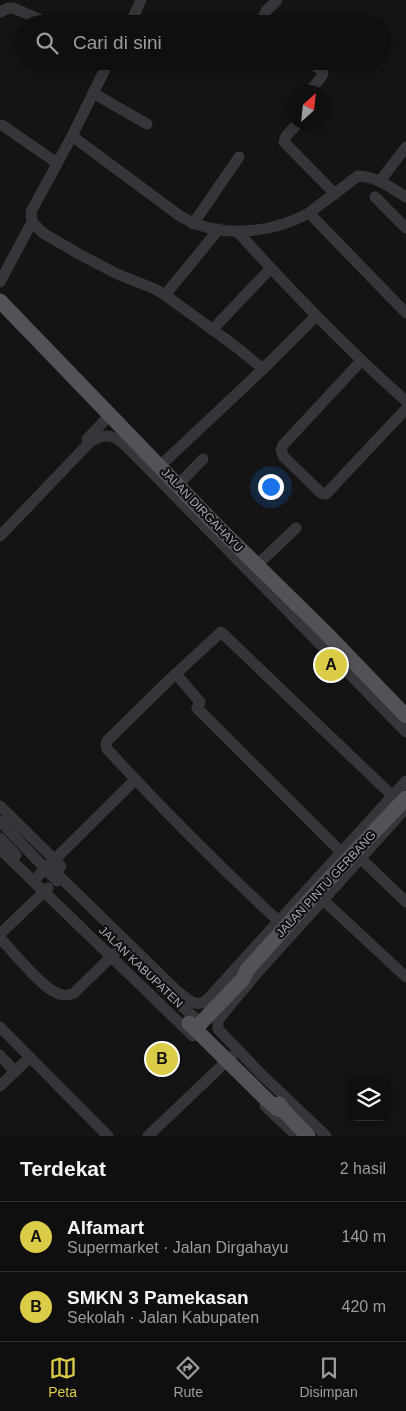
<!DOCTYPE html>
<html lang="id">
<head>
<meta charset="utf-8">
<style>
	:root { --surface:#0f0f10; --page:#181819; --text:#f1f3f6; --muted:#9b9c9f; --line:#2f2f30; --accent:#dbcc47 }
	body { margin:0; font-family:Helvetica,sans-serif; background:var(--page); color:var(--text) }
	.controls { position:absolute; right:15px; bottom:15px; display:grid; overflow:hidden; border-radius:10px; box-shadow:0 2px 8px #0003 }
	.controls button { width:45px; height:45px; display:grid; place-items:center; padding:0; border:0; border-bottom:1px solid var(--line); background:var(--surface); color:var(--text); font:25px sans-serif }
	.compass { position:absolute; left:286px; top:85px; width:45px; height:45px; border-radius:50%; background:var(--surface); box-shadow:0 2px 8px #0003; rotate:27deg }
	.you { position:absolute; left:270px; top:486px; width:18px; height:18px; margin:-12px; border:4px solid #fff; border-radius:50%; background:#1a73e8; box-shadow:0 0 0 8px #1a73e833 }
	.badge { display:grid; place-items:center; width:32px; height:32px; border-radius:50%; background:var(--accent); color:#111; font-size:16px; font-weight:700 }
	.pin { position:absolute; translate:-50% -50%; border:2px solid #fff; box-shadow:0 1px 5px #0006 }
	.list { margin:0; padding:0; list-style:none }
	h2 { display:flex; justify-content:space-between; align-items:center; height:65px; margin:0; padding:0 20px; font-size:21px }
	h2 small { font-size:16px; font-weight:400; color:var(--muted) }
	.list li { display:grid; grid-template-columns:32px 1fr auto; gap:15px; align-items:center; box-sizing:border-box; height:70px; padding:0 20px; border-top:1px solid var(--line) }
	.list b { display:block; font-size:19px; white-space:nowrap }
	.list p { margin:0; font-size:16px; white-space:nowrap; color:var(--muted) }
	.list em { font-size:16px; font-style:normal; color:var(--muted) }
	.icon { flex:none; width:28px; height:28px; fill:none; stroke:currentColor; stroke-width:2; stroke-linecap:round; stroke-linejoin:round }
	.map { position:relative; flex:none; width:406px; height:1136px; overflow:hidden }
	.search { position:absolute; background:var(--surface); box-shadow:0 2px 8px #0003; left:15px; right:15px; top:15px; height:55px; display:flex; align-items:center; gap:12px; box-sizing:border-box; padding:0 18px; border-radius:28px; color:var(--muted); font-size:19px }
	.sheet { height:205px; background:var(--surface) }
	nav { display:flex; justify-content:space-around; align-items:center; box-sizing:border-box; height:70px; border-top:1px solid var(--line); background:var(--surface); font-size:14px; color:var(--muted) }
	nav a { display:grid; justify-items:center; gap:2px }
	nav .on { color:var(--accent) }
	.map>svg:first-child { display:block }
</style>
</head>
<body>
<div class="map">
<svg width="406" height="1136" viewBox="0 0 406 1136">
	<rect width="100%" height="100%" fill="#141415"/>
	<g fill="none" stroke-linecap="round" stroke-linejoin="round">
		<g stroke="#36353a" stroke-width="11">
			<path d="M0 12 8 8H13L51 24"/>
			<path d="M130 24 141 0"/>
			<path d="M260 24 266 11 277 0"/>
			<path d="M109 61 72 136 33 208 31 212 32 222 43 233 79 254 117 274 155 289 165 295 235 346 263 369"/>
			<path d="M309 61 320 69 323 73C321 81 312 85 311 92"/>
			<path d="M93 93 147 124"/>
			<path d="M299 122 286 136 284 142 335 194"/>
			<path d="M2 125 57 163"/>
			<path d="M72 136 180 216C218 239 271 234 309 213L406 313"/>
			<path d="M380 181 406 147"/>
			<path d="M375 197 406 228"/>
			<path d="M309 213 358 176C376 176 391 188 406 197"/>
			<path d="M193 224 239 157"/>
			<path d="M237 231C291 291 346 348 406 401"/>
			<path d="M0 282 32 222"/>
			<path d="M165 295 219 229"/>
			<path d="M212 330 271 268"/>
			<path d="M361 361 283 445 281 450 284 457 321 493 326 494 406 409"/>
			<path d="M87 439 110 415"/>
			<path d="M160 466 263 369 316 316"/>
			<path d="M178 485 203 459"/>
			<path d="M0 536 90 442C112 428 121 441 136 456L406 732"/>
			<path d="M256 566 296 528"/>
			<path d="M176 674 200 702 197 708 346 857"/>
			<path d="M0 806 61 866 55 872 177 991C186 998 195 1008 206 1001L406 781"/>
			<path d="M0 821 57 881"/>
			<path d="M0 838 16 855"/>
			<path d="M0 849 193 1036"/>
			<path d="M355 853 406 902"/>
			<path d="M38 876 135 780"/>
			<path d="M319 896 406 977"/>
			<path d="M285 927C223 870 164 811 107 749L106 745 107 741 167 682 221 632 401 804"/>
			<path d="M0 934 48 888"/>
			<path d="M0 938C12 951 41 986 55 992 62 996 67 996 74 993L115 953"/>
			<path d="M163 989 195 1018"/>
			<path d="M0 1027 108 1136"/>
			<path d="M0 1055 14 1071"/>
			<path d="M0 1086 30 1057"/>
			<path d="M265 1106 297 1136"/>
			<path d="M148 1136 232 1056"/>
			<path d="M326 1136 260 1073 218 1029V1020L257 973 406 808"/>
		</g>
		<g stroke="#525258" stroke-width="15">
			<path d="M0 301 216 525 324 631 406 716"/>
			<path d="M189 1023 265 1098 276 1108 284 1111"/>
			<path d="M195 1029 243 979 247 970 316 893 406 798"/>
			<path d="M279 1104 284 1111 308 1136"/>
		</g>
	</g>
	<g text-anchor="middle" stroke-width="4" stroke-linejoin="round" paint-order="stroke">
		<g font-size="12" fill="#a7a8b4" stroke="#0f0f10">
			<text transform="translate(202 510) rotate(46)" y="4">JALAN DIRGAHAYU</text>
			<text transform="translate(326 884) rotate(-47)" y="4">JALAN PINTU GERBANG</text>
			<text transform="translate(141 967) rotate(44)" y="4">JALAN KABUPATEN</text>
		</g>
	</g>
</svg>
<div class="controls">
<button><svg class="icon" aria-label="layers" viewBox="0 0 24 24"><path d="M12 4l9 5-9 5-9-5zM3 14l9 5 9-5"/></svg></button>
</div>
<svg class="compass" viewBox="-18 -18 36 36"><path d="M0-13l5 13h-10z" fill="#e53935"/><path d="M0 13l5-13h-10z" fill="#9b9c9f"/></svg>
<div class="you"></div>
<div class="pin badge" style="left:331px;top:665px">A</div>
<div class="pin badge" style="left:162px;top:1059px">B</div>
<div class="search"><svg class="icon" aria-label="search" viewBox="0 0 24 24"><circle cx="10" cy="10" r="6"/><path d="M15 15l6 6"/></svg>Cari di sini</div>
</div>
<section class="sheet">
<h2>Terdekat<small>2 hasil</small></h2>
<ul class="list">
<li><span class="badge">A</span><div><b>Alfamart</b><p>Supermarket · Jalan Dirgahayu</p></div><em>140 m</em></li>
<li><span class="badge">B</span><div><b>SMKN 3 Pamekasan</b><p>Sekolah · Jalan Kabupaten</p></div><em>420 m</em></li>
</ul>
</section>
<nav>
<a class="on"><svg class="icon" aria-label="map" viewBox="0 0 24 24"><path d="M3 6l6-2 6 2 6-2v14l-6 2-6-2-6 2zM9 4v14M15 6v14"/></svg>Peta</a>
<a><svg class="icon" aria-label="directions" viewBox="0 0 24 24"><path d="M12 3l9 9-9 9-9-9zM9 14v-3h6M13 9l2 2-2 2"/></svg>Rute</a>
<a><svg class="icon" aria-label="saved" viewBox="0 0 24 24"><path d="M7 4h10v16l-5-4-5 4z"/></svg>Disimpan</a>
</nav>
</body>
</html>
